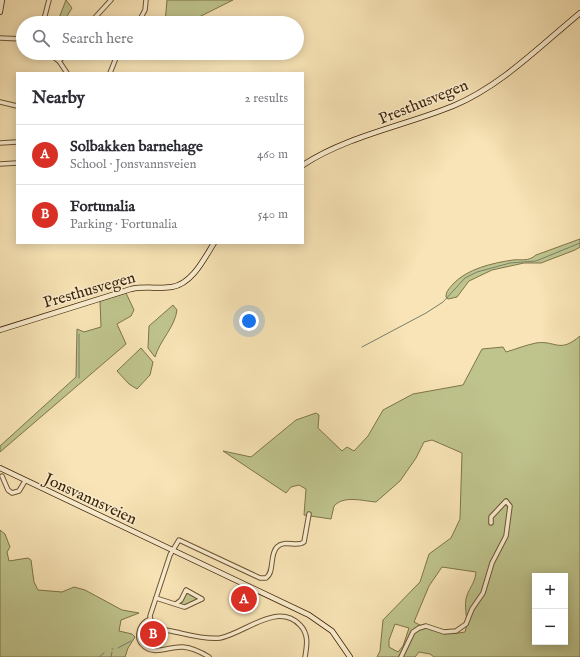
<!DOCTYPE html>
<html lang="en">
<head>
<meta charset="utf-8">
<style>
	:root { --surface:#fff; --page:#f7f7f7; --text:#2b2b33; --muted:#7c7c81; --line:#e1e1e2; --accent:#d93025 }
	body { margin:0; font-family:"IM FELL English",serif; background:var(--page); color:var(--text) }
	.controls { position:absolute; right:12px; bottom:12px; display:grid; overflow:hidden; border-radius:0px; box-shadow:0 2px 10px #0003 }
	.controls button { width:36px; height:36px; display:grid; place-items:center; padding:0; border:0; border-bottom:1px solid var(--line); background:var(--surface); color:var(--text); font:20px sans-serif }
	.you { position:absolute; left:249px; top:321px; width:14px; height:14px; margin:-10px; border:3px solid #fff; border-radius:50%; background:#1a73e8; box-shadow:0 0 0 6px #1a73e833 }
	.badge { display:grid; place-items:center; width:26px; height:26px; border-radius:50%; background:var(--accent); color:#fff; font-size:13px; font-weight:700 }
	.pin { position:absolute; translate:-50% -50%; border:2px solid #fff; box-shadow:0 1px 4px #0006 }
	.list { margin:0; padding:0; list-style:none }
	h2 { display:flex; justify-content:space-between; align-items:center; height:52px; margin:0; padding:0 16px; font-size:17px }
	h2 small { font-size:13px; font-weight:400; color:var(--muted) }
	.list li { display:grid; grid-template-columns:26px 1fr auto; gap:12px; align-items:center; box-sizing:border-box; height:60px; padding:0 16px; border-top:1px solid var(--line) }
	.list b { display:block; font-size:15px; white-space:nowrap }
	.list p { margin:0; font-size:13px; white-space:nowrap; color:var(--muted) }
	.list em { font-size:13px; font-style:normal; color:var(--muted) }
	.icon { flex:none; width:22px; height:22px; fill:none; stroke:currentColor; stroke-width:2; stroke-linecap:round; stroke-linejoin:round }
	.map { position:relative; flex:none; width:580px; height:657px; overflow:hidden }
	.search { position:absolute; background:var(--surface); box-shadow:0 2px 10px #0003; left:16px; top:16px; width:288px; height:44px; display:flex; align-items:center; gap:10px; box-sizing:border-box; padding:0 14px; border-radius:22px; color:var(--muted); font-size:15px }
	.panel { position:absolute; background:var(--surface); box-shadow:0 2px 10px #0003; left:16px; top:72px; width:288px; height:172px; border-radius:0px }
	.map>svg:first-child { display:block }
</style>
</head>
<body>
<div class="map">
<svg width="580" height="657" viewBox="0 0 580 657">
	<rect width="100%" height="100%" fill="#f8e4b6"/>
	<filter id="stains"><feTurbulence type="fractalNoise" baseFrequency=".005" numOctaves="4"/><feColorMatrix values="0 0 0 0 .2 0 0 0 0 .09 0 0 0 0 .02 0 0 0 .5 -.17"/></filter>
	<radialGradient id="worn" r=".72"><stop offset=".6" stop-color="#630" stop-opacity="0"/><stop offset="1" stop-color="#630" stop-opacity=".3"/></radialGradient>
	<g fill="#bfc48d" stroke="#7e7449" fill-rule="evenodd">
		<path d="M66 0 72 8 64 21 59 18Z"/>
		<path d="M167 0H233L187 23H165Z"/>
		<path d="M580 239V247L575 250 541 263H524L492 270 469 281 457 297 448 299 446 297C446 291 449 289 453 284 467 269 492 263 513 260 522 259 528 262 536 255Z"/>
		<path d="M126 293 134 310 131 316 117 324 126 344 0 452V446L76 377 77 329 84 332 101 327 100 301Z"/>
		<path d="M173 305 177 310C175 327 160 340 155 357L148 348 149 326Z"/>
		<path d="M580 336V657H434L430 654 419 652 415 657H377L380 651 383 620 420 582 429 554 451 538 460 519 462 453 432 440 424 442 416 458 400 481 376 502C363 501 344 495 334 506L331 519 304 515 306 489 299 485 291 487 286 493 223 451 251 457 296 420 316 413 319 415 318 428 342 451 347 447 354 451 368 436 383 410 413 394 463 385 482 349 503 347 506 352C516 349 526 345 536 343 556 340 559 354 580 336ZM442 567 476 572C475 584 468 589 466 599 464 611 469 621 465 632 446 636 431 631 414 622L429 586ZM535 576H565V642H535ZM395 624 409 628 403 646 398 652 389 647V640Z"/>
		<path d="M141 348 153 362 150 375 137 389 129 384 117 371Z"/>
		<path d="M0 530 5 534 10 547 7 552 9 561 28 558 31 560 34 582 38 590 62 592 74 587 85 590 122 610 139 613 121 620 119 631 132 634 135 637 128 648 125 657H0Z"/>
		<path d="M188 592 198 598V599L187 605 180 604Z"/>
	</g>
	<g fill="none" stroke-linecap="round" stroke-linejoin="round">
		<g stroke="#77806b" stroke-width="1">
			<path d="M79 334V378"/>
			<path d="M362 347 426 313 443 302 465 278 477 272 510 263 536 261 580 243"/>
			<path d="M118 648 131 641"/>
			<path d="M112 649H113"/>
			<path d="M99 657 104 653"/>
			<path d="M111 657 112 652"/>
		</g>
		<g stroke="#6c5431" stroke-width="5.5">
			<g id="street">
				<path d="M43 23 49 0"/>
				<path d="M90 23 111 0"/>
				<path d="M138 23 145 10 146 0"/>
				<path d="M0 38 23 39"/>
				<path d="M48 53 59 61 67 73"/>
				<path d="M59 61 67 53"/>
				<path d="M110 73 118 53"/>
				<path d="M0 102 17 106"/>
				<path d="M0 143 17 142"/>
				<path d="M0 164 17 163"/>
				<path d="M2 476 8 490 12 493 19 491 25 481"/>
				<path d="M156 598 184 607H185L202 599 186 590 181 600 176 604"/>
				<path d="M150 619C145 621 142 624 140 629 138 635 138 640 142 644 153 657 168 646 183 647 193 648 201 652 209 657"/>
				<path d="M305 657C307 645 309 634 300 625 277 601 244 634 220 638 205 640 186 634 171 631 163 630 151 627 150 616L170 555 179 540 260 578H266C275 572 269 555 277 547 285 539 297 548 304 542L309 514"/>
				<path d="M401 657 413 632 419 628 426 626 444 632 456 631 466 624 472 609 483 593 492 563 506 536 510 506 506 501 491 517V523"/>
			</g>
		</g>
		<g stroke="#3e2405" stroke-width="6">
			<g id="secondary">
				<path d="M0 12 2 0"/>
				<path d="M303 165C347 136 404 126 453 106 501 86 540 46 580 13"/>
				<path d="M0 330 131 289C146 286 158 289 172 287 192 284 204 259 214 243"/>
				<path d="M0 468 309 615 332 631 350 657"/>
			</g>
		</g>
		<use href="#street" stroke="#faedd0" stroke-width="3.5"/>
		<use href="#secondary" stroke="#faedd0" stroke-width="4.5"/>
	</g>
	<g text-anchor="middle" stroke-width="3" stroke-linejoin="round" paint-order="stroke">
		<g font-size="16" fill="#3e2405" stroke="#faedd0">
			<text transform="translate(423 101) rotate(-22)" y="6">Presthusvegen</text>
			<text transform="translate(89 289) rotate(-16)" y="6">Presthusvegen</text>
			<text transform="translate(91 498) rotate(25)" y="6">Jonsvannsveien</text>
		</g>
	</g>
	<rect width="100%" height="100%" filter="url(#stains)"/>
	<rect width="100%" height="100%" fill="url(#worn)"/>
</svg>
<div class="controls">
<button>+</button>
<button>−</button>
</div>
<div class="you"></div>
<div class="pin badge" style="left:244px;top:599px">A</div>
<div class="pin badge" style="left:153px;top:634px">B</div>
<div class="search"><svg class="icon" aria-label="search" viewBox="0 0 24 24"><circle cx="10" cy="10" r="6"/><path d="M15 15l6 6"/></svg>Search here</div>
<section class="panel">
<h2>Nearby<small>2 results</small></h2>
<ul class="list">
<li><span class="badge">A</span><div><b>Solbakken barnehage</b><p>School · Jonsvannsveien</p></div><em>460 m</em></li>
<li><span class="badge">B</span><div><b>Fortunalia</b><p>Parking · Fortunalia</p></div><em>540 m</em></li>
</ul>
</section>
</div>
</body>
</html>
